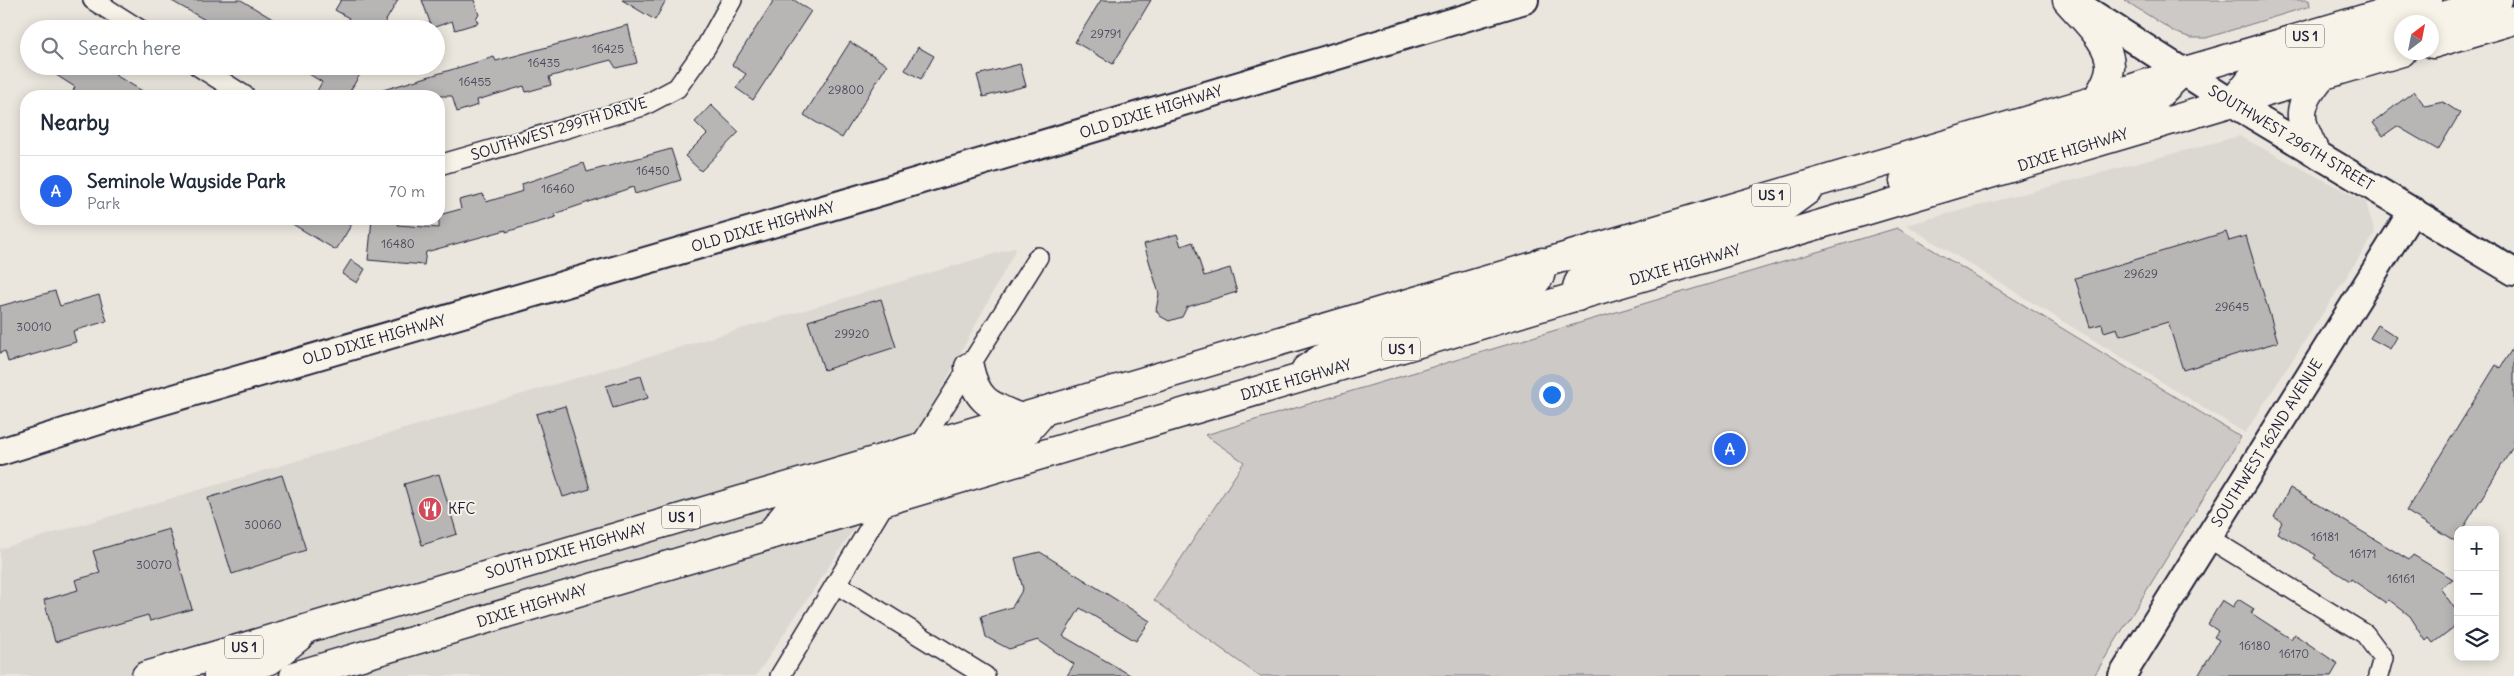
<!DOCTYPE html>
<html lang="en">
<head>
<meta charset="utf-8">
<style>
	:root { --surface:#fff; --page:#f2f2f3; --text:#1f2937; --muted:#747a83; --line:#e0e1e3; --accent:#2563eb }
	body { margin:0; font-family:Delius,sans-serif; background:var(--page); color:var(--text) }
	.controls { position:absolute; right:15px; bottom:15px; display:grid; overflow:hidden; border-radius:10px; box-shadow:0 2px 12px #0003 }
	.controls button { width:45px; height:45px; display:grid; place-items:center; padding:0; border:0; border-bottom:1px solid var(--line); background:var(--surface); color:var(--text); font:25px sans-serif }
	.compass { position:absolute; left:2394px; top:15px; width:45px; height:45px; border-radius:50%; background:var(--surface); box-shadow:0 2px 12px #0003; rotate:32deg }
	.you { position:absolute; left:1551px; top:394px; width:18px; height:18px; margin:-12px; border:4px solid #fff; border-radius:50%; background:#1a73e8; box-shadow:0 0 0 8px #1a73e833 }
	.badge { display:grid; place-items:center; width:32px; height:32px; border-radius:50%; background:var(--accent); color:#fff; font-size:16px; font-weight:700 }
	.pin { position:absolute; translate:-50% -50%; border:2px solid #fff; box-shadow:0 1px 5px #0006 }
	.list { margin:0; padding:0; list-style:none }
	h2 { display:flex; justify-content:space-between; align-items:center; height:65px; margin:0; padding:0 20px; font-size:21px }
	h2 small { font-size:16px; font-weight:400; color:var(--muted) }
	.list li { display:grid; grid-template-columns:32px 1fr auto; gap:15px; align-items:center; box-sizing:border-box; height:70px; padding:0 20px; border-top:1px solid var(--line) }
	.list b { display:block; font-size:19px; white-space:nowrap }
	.list p { margin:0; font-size:16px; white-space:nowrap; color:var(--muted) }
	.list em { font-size:16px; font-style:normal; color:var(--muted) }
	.icon { flex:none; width:28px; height:28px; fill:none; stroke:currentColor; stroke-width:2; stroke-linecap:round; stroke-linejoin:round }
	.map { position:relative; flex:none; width:2514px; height:676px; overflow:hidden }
	.search { position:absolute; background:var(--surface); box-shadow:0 2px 12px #0003; left:20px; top:20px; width:425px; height:55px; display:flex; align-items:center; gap:12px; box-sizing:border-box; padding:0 18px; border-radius:28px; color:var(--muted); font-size:19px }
	.panel { position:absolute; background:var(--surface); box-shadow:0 2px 12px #0003; left:20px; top:90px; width:425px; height:135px; border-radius:20px }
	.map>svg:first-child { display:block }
</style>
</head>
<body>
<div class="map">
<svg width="2514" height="676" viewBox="0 0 2514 676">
	<rect width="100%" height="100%" fill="#eae6de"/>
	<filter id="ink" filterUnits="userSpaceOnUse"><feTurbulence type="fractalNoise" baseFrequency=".02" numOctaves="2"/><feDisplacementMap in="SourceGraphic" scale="10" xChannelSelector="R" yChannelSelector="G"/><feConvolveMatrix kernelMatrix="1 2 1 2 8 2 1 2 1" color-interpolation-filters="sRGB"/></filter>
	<g filter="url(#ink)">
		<g fill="#dbd8d2">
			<path d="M2239 136 2366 202 2375 233 2245 433 1906 225Z"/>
			<path d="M1017 247 919 431 756 676H0V549Z"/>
		</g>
		<g fill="#cdc9c6" stroke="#787680">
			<path d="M2124 0H2309L2310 6 2206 38H2191L2175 32Z"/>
			<path d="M1897 228 2241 437 2094 676H1259L1154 600 1244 462 1205 435Z"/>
		</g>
		<g fill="#b8b6b5" stroke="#22223b">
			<path d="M170 0H241L289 29H221Z"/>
			<path d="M341 0H398L381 29H342L349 18 335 10Z"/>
			<path d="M422 0H474L479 15 476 18 478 23 455 30 452 21 432 28Z"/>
			<path d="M622 0H666L655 20Z"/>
			<path d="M774 0H794L811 11 753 100 736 88 746 74 732 65Z"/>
			<path d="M1101 0H1151L1113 64 1075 42Z"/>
			<path d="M628 25 637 63 616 68 611 60 573 70 549 77 551 85 526 92 524 86 477 100 478 105 457 112 452 96H373V93L494 57 496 61Z"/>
			<path d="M850 42 887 65 842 138 804 115Z"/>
			<path d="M918 47 934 56 921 79 905 70Z"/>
			<path d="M1020 64 1026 86 983 97 977 75Z"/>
			<path d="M42 66H121L115 75 151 96H81L73 91 75 87Z"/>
			<path d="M296 66H365L347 96H326L317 91 322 82Z"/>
			<path d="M2414 91 2425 106 2443 102 2460 113 2438 150 2397 126 2383 136 2373 123Z"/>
			<path d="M711 105 739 132 701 171 685 156 707 134 695 122Z"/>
			<path d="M671 149 681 180 635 194 633 187 554 214 556 217 506 232V230L426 252 424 265 368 260 372 219H398V225L439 228V215L461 209 459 200 483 194 486 202 523 191 522 184 584 163 587 172Z"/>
			<path d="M284 219H355L336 250Z"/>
			<path d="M2226 232 2229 241 2246 236 2278 342 2183 370 2168 322 2120 336 2117 328 2104 332 2102 324 2090 327 2075 278Z"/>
			<path d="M1177 234 1181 246 1193 242 1204 276 1230 268 1237 292 1187 307 1182 317 1169 321 1160 316 1156 310 1159 294 1144 244Z"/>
			<path d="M351 260 365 269 357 283 342 274Z"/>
			<path d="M55 291 60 306 99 295 107 321 73 331 76 342 8 362 5 351 0 353V306Z"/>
			<path d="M881 299 896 347 824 370 808 321Z"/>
			<path d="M2378 325 2397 337 2390 349 2370 338Z"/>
			<path d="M2514 346V445L2462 530H2458L2455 541 2406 511 2496 365 2500 368Z"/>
			<path d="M641 376 648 398 613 408 606 386Z"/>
			<path d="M565 406 590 489 563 497 536 414Z"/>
			<path d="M439 474 457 534 422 545 404 484Z"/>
			<path d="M282 475 306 550 232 574 208 498Z"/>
			<path d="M2290 488 2409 560 2413 555 2453 579 2440 588 2458 613V624L2433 643 2429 638 2426 641 2410 616 2388 599 2386 603 2351 579 2350 581 2314 558 2316 555 2277 533 2282 522 2274 517Z"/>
			<path d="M169 529 192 609 150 621 148 615 55 642 44 600 78 590 75 580 100 573 93 551Z"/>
			<path d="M1040 552 1150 621 1136 641 1080 608 1063 636 1132 676H1067L1074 664 1038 640 1009 649 986 637 981 616 1012 607 1023 589 1015 558Z"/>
			<path d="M2238 599 2254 609 2251 613 2291 639 2294 634 2338 664 2331 676H2198L2219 640 2214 637 2218 631 2208 624 2222 600 2233 607Z"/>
		</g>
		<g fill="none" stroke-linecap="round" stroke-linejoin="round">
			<g stroke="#22223b" stroke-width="22">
				<g id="street">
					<path d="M93 0 139 29"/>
					<path d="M198 66 245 96"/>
					<path d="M439 165 643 106 677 88 706 47 732 0"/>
					<path d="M919 447 1038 257"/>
					<path d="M2207 537 2365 634 2383 658 2378 676"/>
					<path d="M836 584 985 676"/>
					<path d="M780 676 886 501"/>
				</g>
			</g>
			<g stroke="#22223b" stroke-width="30">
				<g id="secondary">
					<path d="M2076 3 2232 103 2514 272"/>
					<path d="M0 452 150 405 844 203 1525 0"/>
					<path d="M2122 676 2413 210"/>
				</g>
			</g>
			<g stroke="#22223b" stroke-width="31">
				<g id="highway">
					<path d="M2067 0C2082 18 2112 43 2110 68 2109 80 2102 90 2096 100"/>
					<path d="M2423 22 2498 0"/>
					<path d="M2432 44 2514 20"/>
					<path d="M2232 103 2253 76 2265 70 2402 29"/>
					<path d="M2315 152C2298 117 2295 109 2321 77"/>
					<path d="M1904 181 2141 109 2151 102 2178 76"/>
					<path d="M1577 297C1575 282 1581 278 1592 269L1770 218 1808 190"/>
					<path d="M969 367C977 402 989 405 1020 418"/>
					<path d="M1306 369 1340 346 1532 286 1540 276 1542 262"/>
					<path d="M886 501 896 486 911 474 948 459 1019 440 1044 411"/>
					<path d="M770 534 791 508 855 486 891 470"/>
					<path d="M146 676 2096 100 2182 72 2428 0"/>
					<path d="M218 676 270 660 300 636"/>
					<path d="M294 676 2402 52"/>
				</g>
			</g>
			<use href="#street" stroke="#f7f3e8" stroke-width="19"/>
			<use href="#secondary" stroke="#f7f3e8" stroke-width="26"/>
			<use href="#highway" stroke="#f7f3e8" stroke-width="28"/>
		</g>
	</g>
	<defs>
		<g id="restaurant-disc" transform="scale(1.25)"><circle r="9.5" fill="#d1495b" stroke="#f7f3e8"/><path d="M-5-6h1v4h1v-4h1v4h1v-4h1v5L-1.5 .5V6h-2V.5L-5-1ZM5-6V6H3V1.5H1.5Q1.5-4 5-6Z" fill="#fff"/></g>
	</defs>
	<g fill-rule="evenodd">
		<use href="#restaurant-disc" x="430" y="509"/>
	</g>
	<g text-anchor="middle" stroke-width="4" stroke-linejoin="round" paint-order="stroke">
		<g font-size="12" fill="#48475a">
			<text x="1106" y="38">29791</text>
			<text x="608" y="53">16425</text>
			<text x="544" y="67">16435</text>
			<text x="475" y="86">16455</text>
			<text x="846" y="94">29800</text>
			<text x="653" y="175">16450</text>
			<text x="558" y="193">16460</text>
			<text x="398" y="248">16480</text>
			<text x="2141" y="278">29629</text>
			<text x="2232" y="311">29645</text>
			<text x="34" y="331">30010</text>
			<text x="852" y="338">29920</text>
			<text x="263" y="529">30060</text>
			<text x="2325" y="541">16181</text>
			<text x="2363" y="558">16171</text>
			<text x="154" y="569">30070</text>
			<text x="2401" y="583">16161</text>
			<text x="2255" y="650">16180</text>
			<text x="2294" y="658">16170</text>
		</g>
		<g fill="#f7f3e8" stroke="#62616f" stroke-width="1">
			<rect x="2286" y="24.5" width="38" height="23" rx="4"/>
			<rect x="1752" y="183.5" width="38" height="23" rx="4"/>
			<rect x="1382" y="337.5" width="38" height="23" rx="4"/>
			<rect x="662" y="505.5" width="38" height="23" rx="4"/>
			<rect x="225" y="635.5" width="38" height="23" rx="4"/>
		</g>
		<g font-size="14" font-weight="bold" fill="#22223b">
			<text x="2305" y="41">US 1</text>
			<text x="1771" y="200">US 1</text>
			<text x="1401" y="354">US 1</text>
			<text x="681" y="522">US 1</text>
			<text x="244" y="652">US 1</text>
		</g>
		<g font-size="15" fill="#22223b" stroke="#f7f3e8">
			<text transform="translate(1151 112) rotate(-17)" y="5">OLD DIXIE HIGHWAY</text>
			<text transform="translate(559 129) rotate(-17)" y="5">SOUTHWEST 299TH DRIVE</text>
			<text transform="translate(2291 138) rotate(31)" y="5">SOUTHWEST 296TH STREET</text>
			<text transform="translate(2073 150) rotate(-17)" y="5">DIXIE HIGHWAY</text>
			<text transform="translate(763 227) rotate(-16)" y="5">OLD DIXIE HIGHWAY</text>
			<text transform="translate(1685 265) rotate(-16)" y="5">DIXIE HIGHWAY</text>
			<text transform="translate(374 340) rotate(-16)" y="5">OLD DIXIE HIGHWAY</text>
			<text transform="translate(1296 380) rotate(-16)" y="5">DIXIE HIGHWAY</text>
			<text transform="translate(2267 443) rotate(-58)" y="5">SOUTHWEST 162ND AVENUE</text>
			<text transform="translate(566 551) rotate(-16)" y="5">SOUTH DIXIE HIGHWAY</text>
			<text transform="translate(532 606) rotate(-17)" y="5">DIXIE HIGHWAY</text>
		</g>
		<g font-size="15" fill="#22223b" stroke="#f7f3e8" text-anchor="start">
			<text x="448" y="514">KFC</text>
		</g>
	</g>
</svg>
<div class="controls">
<button>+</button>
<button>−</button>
<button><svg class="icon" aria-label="layers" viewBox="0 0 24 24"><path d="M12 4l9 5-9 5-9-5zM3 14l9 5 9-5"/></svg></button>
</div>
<svg class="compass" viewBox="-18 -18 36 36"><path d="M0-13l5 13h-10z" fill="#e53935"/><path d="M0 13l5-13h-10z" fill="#747a83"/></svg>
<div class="you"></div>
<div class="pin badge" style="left:1730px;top:449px">A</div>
<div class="search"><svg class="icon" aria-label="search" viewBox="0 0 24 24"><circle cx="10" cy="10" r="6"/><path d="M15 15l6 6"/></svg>Search here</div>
<section class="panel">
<h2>Nearby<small></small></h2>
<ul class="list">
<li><span class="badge">A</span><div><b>Seminole Wayside Park</b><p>Park</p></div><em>70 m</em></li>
</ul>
</section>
</div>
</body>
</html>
